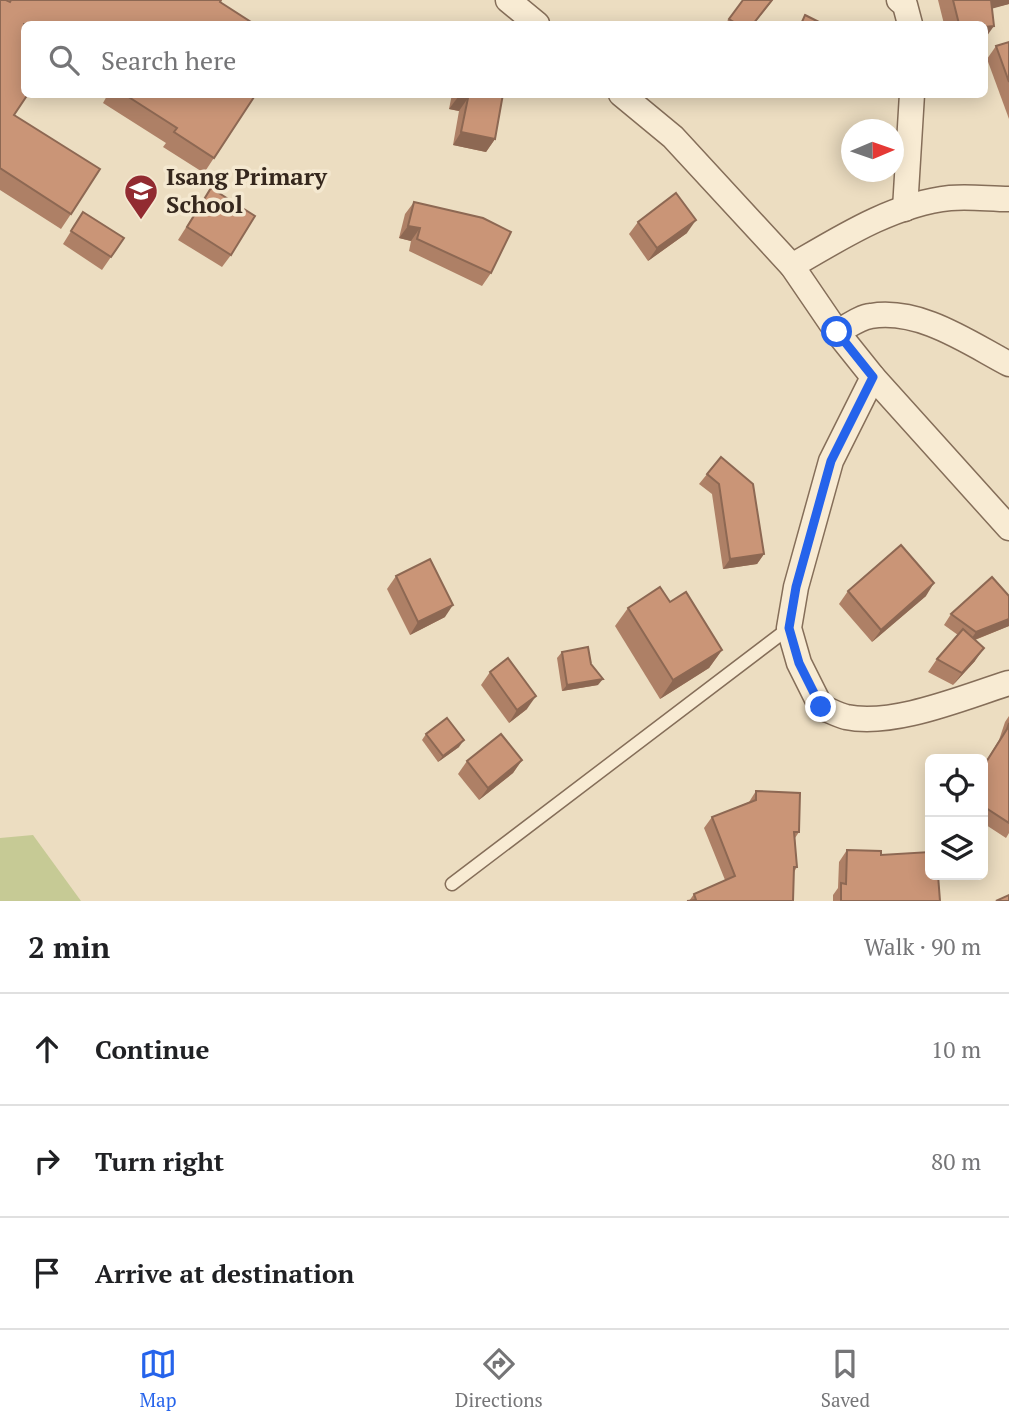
<!DOCTYPE html>
<html lang="en">
<head>
<meta charset="utf-8">
<style>
	:root { --surface:#fff; --page:#f6f6f6; --text:#202124; --muted:#757577; --line:#e0e0e0; --accent:#2563eb }
	body { margin:0; font-family:"PT Serif",serif; background:var(--page); color:var(--text) }
	.controls { position:absolute; right:21px; bottom:21px; display:grid; overflow:hidden; border-radius:10px; box-shadow:0 4px 18px #0003 }
	.controls button { width:63px; height:63px; display:grid; place-items:center; padding:0; border:0; border-bottom:2px solid var(--line); background:var(--surface); color:var(--text); font:35px sans-serif }
	.compass { position:absolute; left:841px; top:119px; width:63px; height:63px; border-radius:50%; background:var(--surface); box-shadow:0 4px 18px #0003; rotate:88deg }
	.stop { position:absolute; width:21px; height:21px; margin:-16px; border:5px solid #2563eb; border-radius:50%; background:#fff }
	.stop.end { background:#2563eb; border-color:#fff; box-shadow:0 2px 7px #0008 }
	.list { margin:0; padding:0; list-style:none }
	h2 { display:flex; justify-content:space-between; align-items:center; height:91px; margin:0; padding:0 28px; font-size:30px }
	h2 small { font-size:23px; font-weight:400; color:var(--muted) }
	.list li { display:grid; grid-template-columns:46px 1fr auto; gap:21px; align-items:center; box-sizing:border-box; height:112px; padding:0 28px; border-top:2px solid var(--line) }
	.list b { display:block; font-size:26px; white-space:nowrap }
	.list em { font-size:23px; font-style:normal; color:var(--muted) }
	.icon { flex:none; width:38px; height:38px; fill:none; stroke:currentColor; stroke-width:2; stroke-linecap:round; stroke-linejoin:round }
	.map { position:relative; flex:none; width:1009px; height:901px; overflow:hidden }
	.search { position:absolute; background:var(--surface); box-shadow:0 4px 18px #0003; left:21px; right:21px; top:21px; height:77px; display:flex; align-items:center; gap:18px; box-sizing:border-box; padding:0 24px; border-radius:10px; color:var(--muted); font-size:26px }
	.sheet { height:427px; background:var(--surface) }
	nav { display:flex; justify-content:space-around; align-items:center; box-sizing:border-box; height:98px; border-top:2px solid var(--line); background:var(--surface); font-size:19px; color:var(--muted) }
	nav a { display:grid; justify-items:center; gap:4px }
	nav .on { color:var(--accent) }
	.map>svg:first-child { display:block }
</style>
</head>
<body>
<div class="map">
<svg width="1009" height="901" viewBox="0 0 1009 901">
	<rect width="100%" height="100%" fill="#ecddc1"/>
	<path fill="#c6ca95" d="M33 835 81 901H0V838Z"/>
	<g fill="none" stroke-linecap="round" stroke-linejoin="round">
		<g stroke="#856e59" stroke-width="15">
			<path id="lane" d="M452 884 789 628"/>
		</g>
		<g stroke="#856e59" stroke-width="27">
			<g id="street">
				<path d="M508 0 537 24"/>
				<path d="M899 0 905 5 910 24"/>
				<path d="M621 94 673 137 792 266 837 332 873 377 1009 528"/>
				<path d="M905 209 912 94"/>
				<path d="M792 266C840 238 893 204 950 198 969 196 990 199 1009 199"/>
				<path d="M837 332C847 327 860 317 871 316 920 308 969 343 1009 364"/>
				<path d="M873 377 831 461 796 587 789 628 799 663 821 707C829 710 838 715 846 717 894 727 964 697 1009 683"/>
			</g>
		</g>
		<use href="#lane" stroke="#f8ebd3" stroke-width="12"/>
		<use href="#street" stroke="#f8ebd3" stroke-width="24"/>
	</g>
	<g fill="#ae8066">
		<path d="M0 0 8 1 9 0H221L24 24 14 115 71 214 61 229 0 190Z"/>
		<path d="M743 0H773L754 24H725Z"/>
		<path d="M938 0H1009V4L992 8 984 24H944Z"/>
		<path d="M1009 42V119L987 59 996 46Z"/>
		<path d="M108 94H256L204 173 163 147 166 143 103 103Z"/>
		<path d="M452 94H503L495 139 486 152 453 145 459 111 449 109Z"/>
		<path d="M211 188 231 255 222 267 178 240Z"/>
		<path d="M414 202 491 273 482 286 409 251 411 241 399 238 405 214Z"/>
		<path d="M83 212 124 238 102 270 63 244Z"/>
		<path d="M638 222 687 233 648 261 629 234Z"/>
		<path d="M721 457 764 554 757 564 723 569 712 494 699 484Z"/>
		<path d="M396 576 445 617 410 635 387 589Z"/>
		<path d="M848 591 926 596 872 642 839 604Z"/>
		<path d="M670 602 722 650 709 668 660 699 615 626 628 608Z"/>
		<path d="M951 614 1009 626 975 640V661L953 685 928 672 937 659 958 635 944 625Z"/>
		<path d="M562 652 598 685 562 691 557 658Z"/>
		<path d="M490 672 527 709 509 723 481 685Z"/>
		<path d="M1009 716V833L1006 838 983 823V766L999 740 1005 722Z"/>
		<path d="M426 734 459 747 438 762 422 740Z"/>
		<path d="M522 760 513 773 479 800 458 774 467 761Z"/>
		<path d="M756 791 799 832 795 838 797 867 794 872 793 901H689L694 894 725 880 704 828 712 817 749 802Z"/>
		<path d="M847 850 881 855 940 901H833V895L838 888 839 862Z"/>
	</g>
	<g fill="#8d6853">
		<path d="M988 0H1009V4L980 12Z"/>
		<path d="M994 26 984 40V27Z"/>
		<path d="M458 97 468 98 459 111 449 109Z"/>
		<path d="M461 132 495 139 486 152 453 145Z"/>
		<path d="M696 220 687 233 648 261 657 248Z"/>
		<path d="M408 226 420 228 411 241 399 238Z"/>
		<path d="M764 554 757 564 723 569 730 559Z"/>
		<path d="M934 583 926 596 872 642 881 630Z"/>
		<path d="M453 605 445 617 410 635 418 622Z"/>
		<path d="M1009 619V626L969 642 976 632Z"/>
		<path d="M984 648 975 661 953 685 962 673Z"/>
		<path d="M722 650 709 668 660 699 673 680Z"/>
		<path d="M603 679 598 685 562 691 567 685Z"/>
		<path d="M536 696 527 709 509 723 517 710Z"/>
		<path d="M464 740 459 747 438 762 443 756Z"/>
		<path d="M522 760 513 773 479 800 488 788Z"/>
	</g>
	<g fill="#ca9577" stroke="#8d6853" stroke-width="2">
		<path d="M0 0H6L10 2 11 0H221L220 2 254 24H24V94H28L14 115 100 169 71 214 0 168Z"/>
		<path d="M743 0H772L753 24H737L729 19Z"/>
		<path d="M953 0H991L994 26 984 27V24H959Z"/>
		<path d="M805 15 823 24H801Z"/>
		<path d="M1009 42V82L996 46Z"/>
		<path d="M124 94H256L214 158 174 132 177 128Z"/>
		<path d="M458 94H503L495 139 461 132 468 98 458 97Z"/>
		<path d="M211 188 255 216 231 255 187 227Z"/>
		<path d="M676 193 696 220 657 248 638 222Z"/>
		<path d="M414 202 483 218 511 232 491 273 417 239 420 228 408 226Z"/>
		<path d="M83 212 124 238 111 257 71 231Z"/>
		<path d="M721 457 753 484 764 554 730 559 719 484 707 474Z"/>
		<path d="M901 545 934 583 881 630 848 591Z"/>
		<path d="M430 559 453 605 418 622 396 576Z"/>
		<path d="M992 577 1009 596V619L976 632 951 614Z"/>
		<path d="M660 587 670 602 686 592 722 650 673 680 628 608Z"/>
		<path d="M963 629 984 648 962 673 937 659Z"/>
		<path d="M588 647 591 664 603 679 567 685 562 652Z"/>
		<path d="M508 658 536 696 517 710 490 672Z"/>
		<path d="M447 718 464 740 443 756 426 734Z"/>
		<path d="M1009 723V823L983 806V767L1007 729Z"/>
		<path d="M501 734 522 760 488 788 467 761Z"/>
		<path d="M756 791 800 793 799 832H794L797 867H794L793 901H687L696 900 694 894 735 876 712 817 756 800Z"/>
		<path d="M847 850 881 851V855L930 852V875H938L940 901H841V883L846 884Z"/>
		<path d="M1009 895V901H996Z"/>
	</g>
	<g fill="none" stroke-linecap="round" stroke-linejoin="round">
		<path stroke="#2563eb" stroke-width="9" d="M821 707 799 663 789 628 796 587 831 461 873 377 837 332"/>
	</g>
	<defs>
		<g id="school-pin" transform="scale(1.75)"><path d="M0 17L-7.5 6A9.5 9.5 0 1 1 7.5 6Z" fill="#922b31" stroke="#f4e8d0"/><path d="M0-5L7-2L0 1L-7-2ZM-4 1L0 2.5L4 1V4Q0 6-4 4Z" fill="#fff"/></g>
	</defs>
	<g fill-rule="evenodd">
		<use href="#school-pin" x="141" y="191"/>
	</g>
	<g text-anchor="middle" stroke-width="7" stroke-linejoin="round" paint-order="stroke">
		<g font-size="24" font-weight="bold" fill="#35271d" stroke="#f4e8d0" text-anchor="start">
			<text x="166" y="185">Isang Primary<tspan x="166" dy="28">School</tspan></text>
		</g>
	</g>
</svg>
<div class="controls">
<button><svg class="icon" aria-label="locate" viewBox="0 0 24 24"><circle cx="12" cy="12" r="6"/><path d="M12 2v4M12 18v4M2 12h4M18 12h4"/></svg></button>
<button><svg class="icon" aria-label="layers" viewBox="0 0 24 24"><path d="M12 4l9 5-9 5-9-5zM3 14l9 5 9-5"/></svg></button>
</div>
<svg class="compass" viewBox="-18 -18 36 36"><path d="M0-13l5 13h-10z" fill="#e53935"/><path d="M0 13l5-13h-10z" fill="#757577"/></svg>
<div class="stop" style="left:837px;top:332px"></div>
<div class="stop end" style="left:821px;top:707px"></div>
<div class="search"><svg class="icon" aria-label="search" viewBox="0 0 24 24"><circle cx="10" cy="10" r="6"/><path d="M15 15l6 6"/></svg>Search here</div>
</div>
<section class="sheet">
<h2>2 min<small>Walk · 90 m</small></h2>
<ul class="list">
<li><svg class="icon" aria-label="ahead" viewBox="0 0 24 24"><path d="M12 20V5M6 11l6-6 6 6"/></svg><div><b>Continue</b></div><em>10 m</em></li>
<li><svg class="icon" aria-label="right" viewBox="0 0 24 24"><path d="M7 20v-9h11M14 6l5 5-5 5"/></svg><div><b>Turn right</b></div><em>80 m</em></li>
<li><svg class="icon" aria-label="arrive" viewBox="0 0 24 24"><path d="M6 21V4h12l-3 4 3 4H6"/></svg><div><b>Arrive at destination</b></div></li>
</ul>
</section>
<nav>
<a class="on"><svg class="icon" aria-label="map" viewBox="0 0 24 24"><path d="M3 6l6-2 6 2 6-2v14l-6 2-6-2-6 2zM9 4v14M15 6v14"/></svg>Map</a>
<a><svg class="icon" aria-label="directions" viewBox="0 0 24 24"><path d="M12 3l9 9-9 9-9-9zM9 14v-3h6M13 9l2 2-2 2"/></svg>Directions</a>
<a><svg class="icon" aria-label="saved" viewBox="0 0 24 24"><path d="M7 4h10v16l-5-4-5 4z"/></svg>Saved</a>
</nav>
</body>
</html>
